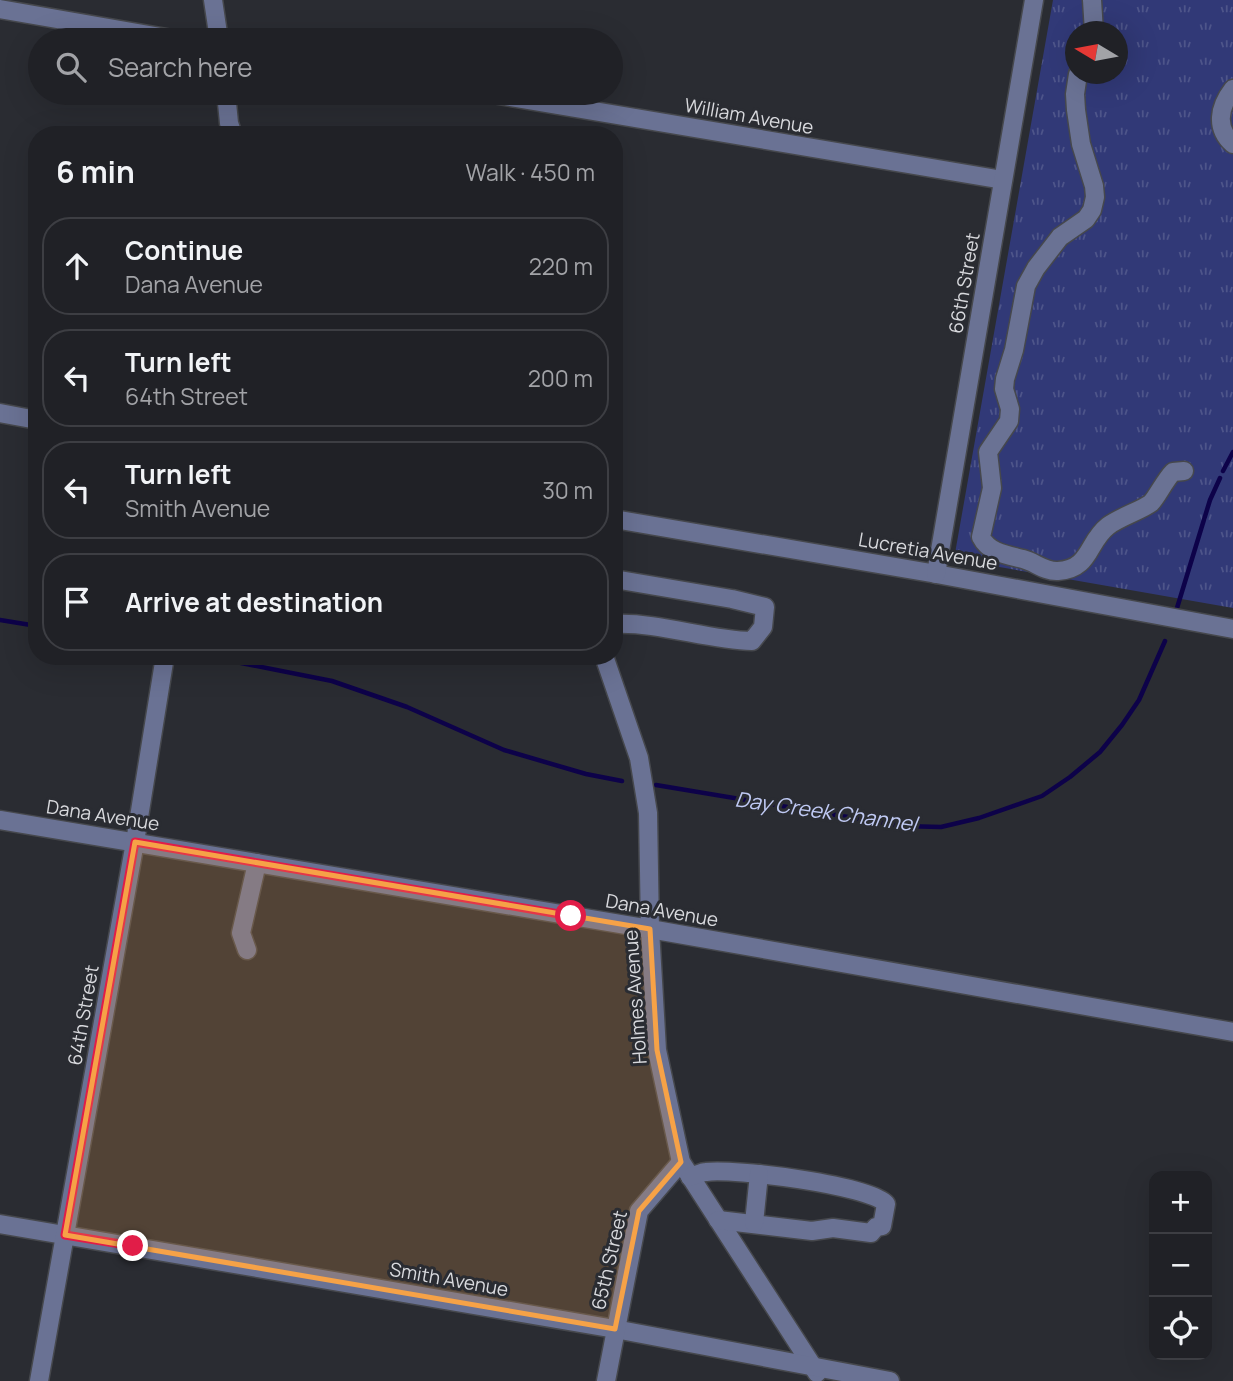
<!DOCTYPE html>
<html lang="en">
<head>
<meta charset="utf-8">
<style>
	:root { --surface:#202126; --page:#2d2e32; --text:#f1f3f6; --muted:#a2a3a7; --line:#3d3e43 }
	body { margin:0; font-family:Manrope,sans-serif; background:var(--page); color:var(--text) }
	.controls { position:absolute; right:21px; bottom:21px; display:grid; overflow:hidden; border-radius:14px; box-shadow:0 7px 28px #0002 }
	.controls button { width:63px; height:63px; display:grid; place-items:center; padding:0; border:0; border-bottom:2px solid var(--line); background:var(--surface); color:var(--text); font:35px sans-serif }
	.compass { position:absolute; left:1065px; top:21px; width:63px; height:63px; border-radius:50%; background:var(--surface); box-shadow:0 7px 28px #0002; rotate:280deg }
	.stop { position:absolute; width:21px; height:21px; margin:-16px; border:5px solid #e11d48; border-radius:50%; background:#fff }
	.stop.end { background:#e11d48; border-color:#fff; box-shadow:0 2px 7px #0008 }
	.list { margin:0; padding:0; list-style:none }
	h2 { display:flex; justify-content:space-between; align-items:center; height:91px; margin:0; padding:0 28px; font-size:30px }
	h2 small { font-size:23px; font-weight:400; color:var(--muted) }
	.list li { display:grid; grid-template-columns:46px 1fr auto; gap:21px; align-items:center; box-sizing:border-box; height:98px; margin:0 14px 14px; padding:0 14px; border:2px solid var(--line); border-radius:28px }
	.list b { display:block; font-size:26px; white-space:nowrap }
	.list p { margin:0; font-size:23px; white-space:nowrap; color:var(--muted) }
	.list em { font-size:23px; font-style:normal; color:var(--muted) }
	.icon { flex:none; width:38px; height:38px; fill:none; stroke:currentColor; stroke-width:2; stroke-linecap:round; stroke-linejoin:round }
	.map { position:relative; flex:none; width:1233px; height:1381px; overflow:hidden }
	.search { position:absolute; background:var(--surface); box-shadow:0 7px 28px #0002; left:28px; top:28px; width:595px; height:77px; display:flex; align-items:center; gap:18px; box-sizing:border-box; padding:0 24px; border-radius:38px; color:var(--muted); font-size:26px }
	.panel { position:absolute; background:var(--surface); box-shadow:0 7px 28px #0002; left:28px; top:126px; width:595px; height:539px; border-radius:28px }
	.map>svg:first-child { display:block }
</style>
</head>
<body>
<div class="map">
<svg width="1233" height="1381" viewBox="0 0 1233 1381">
	<defs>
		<pattern id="grass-tufts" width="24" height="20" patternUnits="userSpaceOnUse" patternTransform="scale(1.75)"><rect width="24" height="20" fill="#313977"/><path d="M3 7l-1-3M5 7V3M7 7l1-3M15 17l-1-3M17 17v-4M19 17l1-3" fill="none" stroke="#4e558a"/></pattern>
	</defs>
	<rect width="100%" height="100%" fill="#2a2c32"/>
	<path fill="url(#grass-tufts)" fill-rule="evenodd" d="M1053 0H1233V608L954 559ZM1076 32H1118V74H1076Z"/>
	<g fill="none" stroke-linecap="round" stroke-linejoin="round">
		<g stroke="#0d0249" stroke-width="4.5">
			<path d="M1223 471 1233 452"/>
			<path d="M1177 608 1210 500 1220 478"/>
			<path d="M0 620 37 626"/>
			<path d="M206 656 332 681 407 707 504 750 586 774 622 781"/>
			<path d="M656 785 902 826 941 827 979 818 1042 796 1070 777 1100 752 1122 725 1139 700 1165 641"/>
		</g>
		<g stroke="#46484d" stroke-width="21">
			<g id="minor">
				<path d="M213 0 219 40"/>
				<path d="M1092 0 1094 32"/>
				<path d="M0 9 178 40"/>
				<path d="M1078 74 1075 94 1076 110 1081 144 1094 186 1095 197 1092 210 1086 219 1060 237 1036 268 1026 286 1014 350 1005 379 1004 389 1010 409 1009 421 988 452 992 488 981 537C989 553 1007 555 1023 559 1035 562 1045 572 1058 571 1091 569 1087 542 1108 526 1120 517 1142 510 1151 503 1157 497 1165 480 1173 472L1184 471"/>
				<path d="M1233 89C1219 107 1215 128 1233 144"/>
				<path d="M226 93 229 123 233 135"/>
				<path d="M487 93 1003 180"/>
				<path d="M0 413 37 420"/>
				<path d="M614 519 931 573 1233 629"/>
				<path d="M936 574 1034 0"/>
				<path d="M614 579 732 599 765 607 763 627 752 641C706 640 661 622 614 624"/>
				<path d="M604 656 639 758 648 813 650 929 657 1050 681 1162 817 1373"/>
				<path d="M0 820 650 929 1233 1032"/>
				<path d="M247 950 241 933 257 863"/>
				<path d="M690 1177C695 1176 701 1172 706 1172 733 1168 870 1185 886 1204L882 1226 876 1227 871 1233 833 1228 812 1231 718 1220"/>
				<path d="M754 1223 759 1174"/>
				<path d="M0 1224 615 1329 890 1381"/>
				<path d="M39 1381 135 842 165 656"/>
				<path d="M606 1381 639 1211 681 1162"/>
			</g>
		</g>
		<use href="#minor" stroke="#6a7294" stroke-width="18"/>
	</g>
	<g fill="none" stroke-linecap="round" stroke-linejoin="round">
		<path stroke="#e11d48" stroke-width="9" d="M133 1246 65 1235 135 842 571 916"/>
	</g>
	<path fill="#f6a247" fill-opacity="0.2" stroke="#f6a247" stroke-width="5" stroke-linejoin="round" d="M135 842 650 929 657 1050 681 1162 639 1211 615 1329 65 1235Z"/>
	<g text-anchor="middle" stroke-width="6" stroke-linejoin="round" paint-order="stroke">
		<g font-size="19" fill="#d8d9dd" stroke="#2a2c32">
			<text transform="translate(749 116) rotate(10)" y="7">William Avenue</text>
			<text transform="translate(964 283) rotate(-80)" y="7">66th Street</text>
			<text transform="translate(928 551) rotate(10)" y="7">Lucretia Avenue</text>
			<text transform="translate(103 815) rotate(9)" y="7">Dana Avenue</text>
			<text transform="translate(662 910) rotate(10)" y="7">Dana Avenue</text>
			<text transform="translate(635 997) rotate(-94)" y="7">Holmes Avenue</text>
			<text transform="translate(83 1015) rotate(-80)" y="7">64th Street</text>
			<text transform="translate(609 1260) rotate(-77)" y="7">65th Street</text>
			<text transform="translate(449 1279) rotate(10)" y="7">Smith Avenue</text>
		</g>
		<g font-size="21" font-style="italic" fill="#bfc9f3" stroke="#2a2c32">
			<text transform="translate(826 812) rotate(8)" y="7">Day Creek Channel</text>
		</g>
	</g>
</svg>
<div class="controls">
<button>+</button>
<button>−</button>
<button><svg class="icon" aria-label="locate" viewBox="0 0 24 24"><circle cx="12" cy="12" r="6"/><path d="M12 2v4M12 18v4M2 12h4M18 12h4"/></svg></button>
</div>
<svg class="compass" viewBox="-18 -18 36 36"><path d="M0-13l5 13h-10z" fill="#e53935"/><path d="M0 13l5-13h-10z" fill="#a2a3a7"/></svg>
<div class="stop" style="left:571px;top:916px"></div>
<div class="stop end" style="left:133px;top:1246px"></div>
<div class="search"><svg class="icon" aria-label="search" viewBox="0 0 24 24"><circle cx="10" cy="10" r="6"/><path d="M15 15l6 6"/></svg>Search here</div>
<section class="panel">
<h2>6 min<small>Walk · 450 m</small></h2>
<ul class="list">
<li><svg class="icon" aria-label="ahead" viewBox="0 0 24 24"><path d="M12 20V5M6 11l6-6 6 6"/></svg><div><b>Continue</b><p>Dana Avenue</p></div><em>220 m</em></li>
<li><svg class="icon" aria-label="left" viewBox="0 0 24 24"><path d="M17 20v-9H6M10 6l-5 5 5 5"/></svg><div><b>Turn left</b><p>64th Street</p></div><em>200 m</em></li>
<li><svg class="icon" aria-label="left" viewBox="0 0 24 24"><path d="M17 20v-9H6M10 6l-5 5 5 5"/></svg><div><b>Turn left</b><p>Smith Avenue</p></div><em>30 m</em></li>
<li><svg class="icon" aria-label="arrive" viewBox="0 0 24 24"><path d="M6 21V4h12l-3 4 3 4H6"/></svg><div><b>Arrive at destination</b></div></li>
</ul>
</section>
</div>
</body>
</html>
